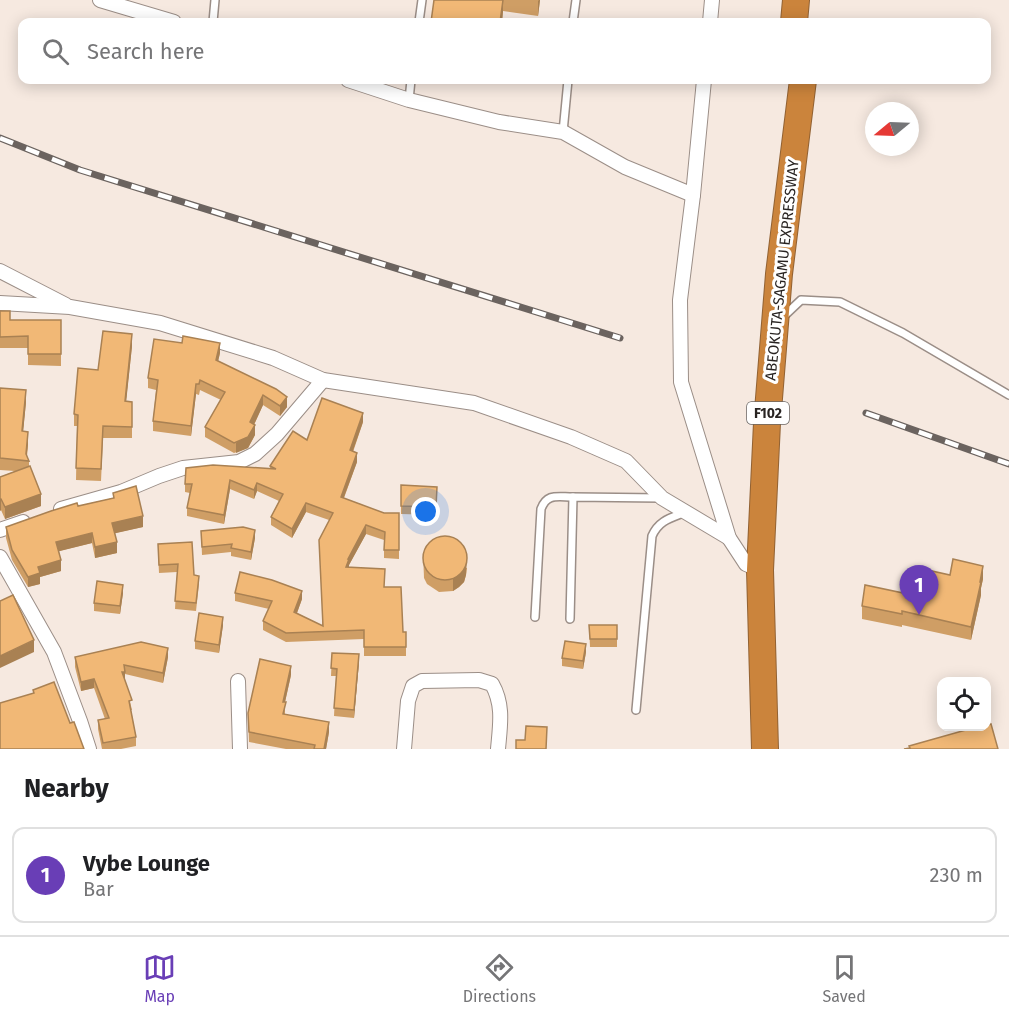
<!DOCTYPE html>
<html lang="en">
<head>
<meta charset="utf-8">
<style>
	:root { --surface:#fff; --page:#f2f2f2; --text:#202124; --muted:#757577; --line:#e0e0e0; --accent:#693eb6 }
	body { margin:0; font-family:"Fira Sans",sans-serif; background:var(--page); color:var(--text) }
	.controls { position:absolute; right:18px; bottom:18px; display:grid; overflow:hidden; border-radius:12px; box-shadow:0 3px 15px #0003 }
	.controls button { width:54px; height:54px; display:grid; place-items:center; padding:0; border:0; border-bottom:2px solid var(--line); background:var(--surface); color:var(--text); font:30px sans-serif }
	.compass { position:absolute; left:865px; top:102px; width:54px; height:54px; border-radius:50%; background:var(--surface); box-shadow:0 3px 15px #0003; rotate:251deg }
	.you { position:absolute; left:426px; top:512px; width:21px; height:21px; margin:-15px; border:4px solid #fff; border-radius:50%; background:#1a73e8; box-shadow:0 0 0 9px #1a73e833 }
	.badge { display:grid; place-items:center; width:39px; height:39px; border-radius:50%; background:var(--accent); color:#fff; font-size:20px; font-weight:700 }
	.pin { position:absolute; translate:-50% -50px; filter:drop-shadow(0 2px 3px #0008) }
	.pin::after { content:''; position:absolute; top:32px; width:21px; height:18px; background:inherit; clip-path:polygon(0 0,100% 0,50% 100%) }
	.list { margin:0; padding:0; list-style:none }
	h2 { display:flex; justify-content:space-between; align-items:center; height:78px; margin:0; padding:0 24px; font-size:26px }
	h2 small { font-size:20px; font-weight:400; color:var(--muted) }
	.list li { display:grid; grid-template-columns:39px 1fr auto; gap:18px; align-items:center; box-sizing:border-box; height:96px; margin:0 12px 12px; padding:0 12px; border:2px solid var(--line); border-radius:12px }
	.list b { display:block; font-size:22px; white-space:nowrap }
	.list p { margin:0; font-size:20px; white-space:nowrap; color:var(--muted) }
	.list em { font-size:20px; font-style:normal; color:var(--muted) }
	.icon { flex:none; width:33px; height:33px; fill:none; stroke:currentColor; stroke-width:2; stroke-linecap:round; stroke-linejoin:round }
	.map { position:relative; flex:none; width:1009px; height:749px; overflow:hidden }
	.search { position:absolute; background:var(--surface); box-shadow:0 3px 15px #0003; left:18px; right:18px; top:18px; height:66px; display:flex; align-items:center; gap:15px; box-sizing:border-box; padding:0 21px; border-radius:12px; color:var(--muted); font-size:22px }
	.sheet { height:186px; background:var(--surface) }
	nav { display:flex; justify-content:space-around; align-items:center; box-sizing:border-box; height:84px; border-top:2px solid var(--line); background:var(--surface); font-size:16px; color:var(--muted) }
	nav a { display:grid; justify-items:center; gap:3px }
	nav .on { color:var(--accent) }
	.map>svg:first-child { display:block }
</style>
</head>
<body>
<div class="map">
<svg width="1009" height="749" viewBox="0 0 1009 749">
	<rect width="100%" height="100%" fill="#f6e9e0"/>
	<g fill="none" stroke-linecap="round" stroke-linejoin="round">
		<g stroke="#9b8e87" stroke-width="10">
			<g id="lane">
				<path d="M213 22 215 0"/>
				<path d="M419 22 422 0"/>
				<path d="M573 22 576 0"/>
				<path d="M409 100 411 80"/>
				<path d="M563 132 568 80"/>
				<path d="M783 317 801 300 840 302 903 333 1009 395"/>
				<path d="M535 617 541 509C547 493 557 497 573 497"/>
				<path d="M570 619 573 497 661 498"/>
				<path d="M636 710 652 536C659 520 671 518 686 512"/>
			</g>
		</g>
		<g stroke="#9b8e87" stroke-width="16">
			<g id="street">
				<path d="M100 0 174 22"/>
				<path d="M710 22 712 0"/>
				<path d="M348 80 409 100 499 122 563 132 625 167 693 195"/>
				<path d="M704 80 693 195 680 300 681 382 729 538 746 564 760 570"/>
				<path d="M0 271 66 305"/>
				<path d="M0 303 70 307 160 323 273 358 323 380 474 403 571 437 626 461 662 498 729 538"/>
				<path d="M61 509 121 492 159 476 183 468 239 462 255 454 277 434 323 380"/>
				<path d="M0 530 23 522"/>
				<path d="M0 557 54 652 80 721 89 749"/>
				<path d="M238 681 240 749"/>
				<path d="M404 749 408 701 413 686 422 681 479 680 492 684C504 705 500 726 498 749"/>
			</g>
		</g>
		<g stroke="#926233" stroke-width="28">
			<g id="highway">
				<path d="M794 22 796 0"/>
				<path d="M765 749 760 570 767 423 779 274 803 80"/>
			</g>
		</g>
		<use href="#lane" stroke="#fff" stroke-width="7"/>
		<use href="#street" stroke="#fff" stroke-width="14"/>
		<use href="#highway" stroke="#cb843c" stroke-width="26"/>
		<g stroke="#6b635f" stroke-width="7">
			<g id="rail">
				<path d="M0 138 80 170 620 338"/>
				<path d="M866 413 1009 464"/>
			</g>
		</g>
		<use href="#rail" stroke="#fff" stroke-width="4.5" stroke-dasharray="14" stroke-linecap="butt"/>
	</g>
	<g fill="#cf9e65">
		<path d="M434 0H540L538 16 503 11 502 22H431Z"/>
		<path d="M0 311 10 320H61V366L28 365V348H0Z"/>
		<path d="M132 346 126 401 132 402V438H103L101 481 76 480 77 426H74V414L98 370Z"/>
		<path d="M220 353 218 361 287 407 280 416 263 405 254 425 255 435 248 448 234 453 205 437V427L221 400 200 390 199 395 196 394 191 436 153 431V421L156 390 148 388V378Z"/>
		<path d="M0 388 26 402 23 432 28 444 27 457 29 461V466L41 506 5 519 1 510 0 511V477L15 471 0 470Z"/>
		<path d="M363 422 353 452 357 462 344 498 384 513H399V559L384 558V540L366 534 349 565V567L384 587 403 632H406V656H364V639L286 642 263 630V621L269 609 235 601V593L302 599 297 613 322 626 329 520 306 512 292 538 271 525V517L279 501 257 491 254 499 230 489 224 524 187 516V508L190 493 185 492V484L270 469V466L307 440Z"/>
		<path d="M401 485 437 487 436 515 401 514Z"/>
		<path d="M113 493 143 527 115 533 117 553 95 558 92 543 59 551 61 571 40 577V584L28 587 12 560 6 538V527L78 506 113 498Z"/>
		<path d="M201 531 255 538 251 560 231 556V552L202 555Z"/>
		<path d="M158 552 194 575 199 584 196 611 175 609 177 572 159 573Z"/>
		<path d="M423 552 467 568 466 575 464 582 459 587 453 591 439 592 427 584 424 578Z"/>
		<path d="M950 575 983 579 981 588V595L971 640 902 625V627L862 619V606L908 594Z"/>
		<path d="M123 593 120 614 94 611V603Z"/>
		<path d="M223 625 219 653 195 649V641Z"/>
		<path d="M589 625H617V647H590Z"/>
		<path d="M586 652 583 669 562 666V658Z"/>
		<path d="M332 653 359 662 354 718 334 716 336 676H331Z"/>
		<path d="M75 657H168L163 683 125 674V681L132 710H131L136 737V746L121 749H102L98 729V720L105 719 94 688 81 691 75 667Z"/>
		<path d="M291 675 285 702V714L329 732 326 749H286L249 742 248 713Z"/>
	</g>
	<g fill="#a98153">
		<path d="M503 0V11L502 22H500Z"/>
		<path d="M539 0H540L538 16V1Z"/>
		<path d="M132 334V346L125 413V401Z"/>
		<path d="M220 343V353L216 370V360Z"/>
		<path d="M196 384V394L191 436V426Z"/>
		<path d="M26 390V402L22 443V431Z"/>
		<path d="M263 395V405L250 433V422Z"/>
		<path d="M287 397V407L280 416V406Z"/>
		<path d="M363 413V422L350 459V450Z"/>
		<path d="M255 425V435L248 448 236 453V443Z"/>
		<path d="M28 432V444L26 461V454Z"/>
		<path d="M357 453V462L341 505V497Z"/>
		<path d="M230 480V489L224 524V515Z"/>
		<path d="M257 483V491L254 499V490Z"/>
		<path d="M41 494V506L5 519V507Z"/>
		<path d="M0 499H1V510L0 511Z"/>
		<path d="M306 503V512L292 538V529Z"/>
		<path d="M143 516V527L112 534V523Z"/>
		<path d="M366 525V534L349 565V568L346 567 348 559Z"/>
		<path d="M255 530V538L251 560V552Z"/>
		<path d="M92 533V543L56 552V542Z"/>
		<path d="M117 542V553L95 558V547Z"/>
		<path d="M467 556 466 575 464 582 459 587 453 591V579Z"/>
		<path d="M61 560V571L40 577V584L28 587V577L38 567Z"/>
		<path d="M983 566V579L981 588V595L971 640V627Z"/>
		<path d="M123 585V593L120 614V606Z"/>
		<path d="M302 591V599L294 621V612Z"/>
		<path d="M223 617V625L219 653V645Z"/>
		<path d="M34 640V652L0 668V656Z"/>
		<path d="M586 644V652L583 669V661Z"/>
		<path d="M168 648V657L163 683V673Z"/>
		<path d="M359 654V662L354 718V710Z"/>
		<path d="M291 666V675L283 711V702Z"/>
		<path d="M122 672H125V681L122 682Z"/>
		<path d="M94 679V688L81 691V682Z"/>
		<path d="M329 722V732L326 749H324Z"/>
	</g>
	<g fill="#f1b876" stroke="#a98153" stroke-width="1.5">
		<path d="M434 0H503L500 22H431Z"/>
		<path d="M0 311H10V320H61V354H28V336L0 337Z"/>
		<path d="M103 331 132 334 125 401 132 402V427L103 426 101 469 76 468 78 415 74 414 78 368 98 370Z"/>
		<path d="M183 336 220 343 216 360 276 389 287 397 280 406 263 395 250 422 255 425 248 437 234 443 205 427 225 392 200 380 199 384H196L191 426 153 421 158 380 148 378 154 339 182 343Z"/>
		<path d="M0 388 26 390 22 431 28 432 26 454 29 461 0 458Z"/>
		<path d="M322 398 363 413 350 450 357 453 341 497 384 513H399V550H384L385 532 366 525 348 559H349L346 567 385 569 384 587H401L403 632H406V647H364V630L286 633 263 621 272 601 235 593 240 572 272 580 302 591 294 612 323 626 319 540 333 513 306 503 292 529 271 517 283 494 257 483 254 490 230 480 224 515 187 508 192 484H185L186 468 213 465 276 469 270 466 293 431 307 440Z"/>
		<path d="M30 466 41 494 5 507 1 499H0V477Z"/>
		<path d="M401 485 437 487 436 507 401 506Z"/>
		<path d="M136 486 143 516 112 523 117 542 95 547 92 533 56 542 61 560 38 567 40 573 28 577 12 550 6 527 51 511 77 503 78 506 114 498 113 493Z"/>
		<path d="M243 527 255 530 251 552 231 548 232 544 202 547 201 531Z"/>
		<circle cx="445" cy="558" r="22"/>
		<path d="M192 542 194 575 199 576 196 603 175 601 178 564 159 565 158 544Z"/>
		<path d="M953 559 983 566 980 582H981L971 627 902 611V614L862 606 865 585 908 594 914 567 950 575Z"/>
		<path d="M97 581 123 585 120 606 94 603Z"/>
		<path d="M13 595 34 640 0 656V601Z"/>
		<path d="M199 613 223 617 219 645 195 641Z"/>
		<path d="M589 625H617V639H590Z"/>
		<path d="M565 641 586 644 583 661 562 658Z"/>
		<path d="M141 642 168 648 163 673 124 665 125 672H122L132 700 129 701 136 737 103 743 98 720 109 718 94 679 81 682 75 657Z"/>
		<path d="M332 653 359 654 354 710 334 708 337 669 331 668Z"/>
		<path d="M260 659 291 666 283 702H286L283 714 329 722 324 749H314L315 745 249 732 248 713Z"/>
		<path d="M54 682 70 723 74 722 84 749H0V703L34 693 33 690Z"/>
		<path d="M991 724 998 749H904L910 748 909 746 980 726H987V725Z"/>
		<path d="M526 726 547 727 546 749H516V740H525Z"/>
	</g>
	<g text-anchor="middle" stroke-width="6" stroke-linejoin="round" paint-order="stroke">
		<rect fill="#fff" stroke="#696664" stroke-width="1.5" x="747" y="402" width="42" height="22" rx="4.5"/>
		<g font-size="14" font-weight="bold" fill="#292422">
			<text x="768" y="418">F102</text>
		</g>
		<g font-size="15" fill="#292422" stroke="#fff">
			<text transform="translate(782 270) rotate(-84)" y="5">ABEOKUTA-SAGAMU EXPRESSWAY</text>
		</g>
	</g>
</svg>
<div class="controls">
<button><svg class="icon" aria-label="locate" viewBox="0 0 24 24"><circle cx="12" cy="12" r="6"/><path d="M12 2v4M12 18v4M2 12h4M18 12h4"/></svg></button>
</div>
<svg class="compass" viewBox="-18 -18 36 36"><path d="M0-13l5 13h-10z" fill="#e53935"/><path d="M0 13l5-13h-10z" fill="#757577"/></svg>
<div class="you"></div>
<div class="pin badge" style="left:919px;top:615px">1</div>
<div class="search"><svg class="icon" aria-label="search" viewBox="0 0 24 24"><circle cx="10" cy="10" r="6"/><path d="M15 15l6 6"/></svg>Search here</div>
</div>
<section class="sheet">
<h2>Nearby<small></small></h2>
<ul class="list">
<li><span class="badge">1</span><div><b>Vybe Lounge</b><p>Bar</p></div><em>230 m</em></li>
</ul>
</section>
<nav>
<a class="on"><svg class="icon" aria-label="map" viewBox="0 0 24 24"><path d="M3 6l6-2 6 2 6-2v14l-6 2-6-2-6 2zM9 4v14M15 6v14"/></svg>Map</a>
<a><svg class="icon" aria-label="directions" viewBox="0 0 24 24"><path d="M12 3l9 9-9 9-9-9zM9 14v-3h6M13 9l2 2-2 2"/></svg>Directions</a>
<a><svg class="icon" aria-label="saved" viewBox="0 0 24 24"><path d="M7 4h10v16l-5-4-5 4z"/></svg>Saved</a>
</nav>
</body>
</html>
